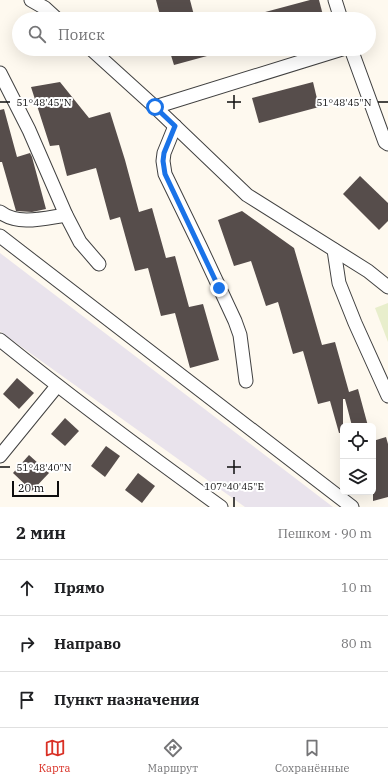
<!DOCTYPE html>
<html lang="ru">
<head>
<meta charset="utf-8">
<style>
	:root { --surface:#fff; --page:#f2f2f2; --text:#202124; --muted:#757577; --line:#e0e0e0; --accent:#d93025 }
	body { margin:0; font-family:"IBM Plex Serif",serif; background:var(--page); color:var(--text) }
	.controls { position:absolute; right:12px; bottom:12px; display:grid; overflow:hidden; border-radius:6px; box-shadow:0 4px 16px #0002 }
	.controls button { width:36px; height:36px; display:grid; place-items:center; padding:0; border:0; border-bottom:1px solid var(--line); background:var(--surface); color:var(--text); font:20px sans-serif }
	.scale { position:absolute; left:12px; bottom:10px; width:47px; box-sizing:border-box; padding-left:4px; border:2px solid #0e0e0e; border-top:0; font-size:11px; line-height:14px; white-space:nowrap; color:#0e0e0e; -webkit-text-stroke:3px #fff; paint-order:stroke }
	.stop { position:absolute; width:12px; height:12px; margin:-9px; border:3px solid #1a73e8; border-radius:50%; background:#fff }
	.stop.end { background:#1a73e8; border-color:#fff; box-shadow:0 1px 4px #0008 }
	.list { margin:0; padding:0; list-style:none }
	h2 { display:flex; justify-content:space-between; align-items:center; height:52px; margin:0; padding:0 16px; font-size:17px }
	h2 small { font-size:13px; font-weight:400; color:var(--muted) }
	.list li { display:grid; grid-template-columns:26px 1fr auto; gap:12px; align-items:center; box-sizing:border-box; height:56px; padding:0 16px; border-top:1px solid var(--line) }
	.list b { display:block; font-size:15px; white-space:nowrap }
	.list em { font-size:13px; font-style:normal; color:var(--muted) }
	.icon { flex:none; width:22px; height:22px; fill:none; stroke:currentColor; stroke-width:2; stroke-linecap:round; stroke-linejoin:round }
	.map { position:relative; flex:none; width:388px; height:507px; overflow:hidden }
	.search { position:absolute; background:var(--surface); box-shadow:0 4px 16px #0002; left:12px; right:12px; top:12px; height:44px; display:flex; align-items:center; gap:10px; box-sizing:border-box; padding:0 14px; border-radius:22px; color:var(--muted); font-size:15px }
	.sheet { height:220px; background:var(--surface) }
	nav { display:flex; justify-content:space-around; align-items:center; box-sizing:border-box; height:56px; border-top:1px solid var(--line); background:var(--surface); font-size:11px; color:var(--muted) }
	nav a { display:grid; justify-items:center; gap:2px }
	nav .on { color:var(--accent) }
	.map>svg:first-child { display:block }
</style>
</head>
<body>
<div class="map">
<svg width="388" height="507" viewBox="0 0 388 507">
	<rect width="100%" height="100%" fill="#fef9ef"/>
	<path fill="#e9e3ec" d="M0 253 333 507H245L5 335 0 331Z"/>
	<path fill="#e8eecc" d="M388 303V342L375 308Z"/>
	<g fill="#564d4b">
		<path d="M156 0H190L195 19H161Z"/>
		<path d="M310 0H319L324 19H255L254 15Z"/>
		<path d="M169 49H217L218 53 174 65Z"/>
		<path d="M60 82 89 118 110 112 125 160 139 212 152 208 166 258 175 256 189 307 203 304 219 360 190 368 175 313 161 316 148 268 135 271 120 217 110 220 96 168 67 176 59 145 50 146 31 87Z"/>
		<path d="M313 82 319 107 259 123 252 98Z"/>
		<path d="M4 109 17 157 30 153 32 157 46 209 32 212 16 211 2 162H0V110Z"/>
		<path d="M360 176 388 203V221L379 230 343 194Z"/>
		<path d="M242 211 294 248 322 345 335 342 349 392 358 389 368 426H352L345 399H343V433H339L330 401 318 404 303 351 293 354 278 302 266 306 251 261 234 266 218 220Z"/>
		<path d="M17 378 34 393 19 409 3 394Z"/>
		<path d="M65 418 79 431 65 446 51 434Z"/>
		<path d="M386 437 388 444V497L373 501V441Z"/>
		<path d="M106 446 120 456 105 477 91 466Z"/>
		<path d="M29 455 49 473 32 491 13 473Z"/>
		<path d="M138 473 155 486 142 503 125 490Z"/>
	</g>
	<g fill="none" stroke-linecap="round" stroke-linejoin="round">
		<g stroke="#414141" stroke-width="15">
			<g id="minor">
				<path d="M31 0 45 8 57 19"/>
				<path d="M335 0 341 19"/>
				<path d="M91 49 155 107 247 195 368 271 388 287"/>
				<path d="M351 49 385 142 388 144"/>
				<path d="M0 73 29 130 66 215 80 242 99 264"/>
				<path d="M155 107 342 49"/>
				<path d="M175 126 164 153 163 161 165 174 200 246 235 321 240 335 246 381"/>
				<path d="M0 212C18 226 45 218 66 215"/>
				<path d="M0 236 352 507"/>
				<path d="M334 250 339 283 355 323 388 396"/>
				<path d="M0 340C72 398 146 453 221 507"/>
				<path d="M0 456 57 386"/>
			</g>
		</g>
		<use href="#minor" stroke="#fff" stroke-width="13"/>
	</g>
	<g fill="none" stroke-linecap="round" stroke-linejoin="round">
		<path stroke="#1a73e8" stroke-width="5" d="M155 107 175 126 164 153 163 161 165 174 219 288"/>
	</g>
	<path fill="none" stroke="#0e0e0e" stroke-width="1.5" d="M234 95V109M0 102H10M227 102H241M378 102H388M234 460V474M0 467H10M227 467H241M234 497V507"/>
	<g font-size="10" text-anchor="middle" fill="#0e0e0e" stroke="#fff" stroke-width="4" stroke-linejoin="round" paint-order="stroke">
		<text x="44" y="106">51°48'45"N</text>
		<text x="344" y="106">51°48'45"N</text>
		<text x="44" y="471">51°48'40"N</text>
		<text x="234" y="490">107°40'45"E</text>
	</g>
</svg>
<div class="controls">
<button><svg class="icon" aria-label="locate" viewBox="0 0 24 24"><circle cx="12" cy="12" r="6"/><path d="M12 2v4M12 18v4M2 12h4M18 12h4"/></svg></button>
<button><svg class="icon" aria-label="layers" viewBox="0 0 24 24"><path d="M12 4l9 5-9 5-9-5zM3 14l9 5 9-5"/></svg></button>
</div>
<div class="scale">20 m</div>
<div class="stop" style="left:155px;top:107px"></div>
<div class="stop end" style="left:219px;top:288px"></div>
<div class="search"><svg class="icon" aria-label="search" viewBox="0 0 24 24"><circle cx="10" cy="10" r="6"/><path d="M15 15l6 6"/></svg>Поиск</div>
</div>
<section class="sheet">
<h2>2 мин<small>Пешком · 90 m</small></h2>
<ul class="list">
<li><svg class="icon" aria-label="ahead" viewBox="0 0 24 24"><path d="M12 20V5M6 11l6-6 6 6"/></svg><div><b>Прямо</b></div><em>10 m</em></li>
<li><svg class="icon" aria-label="right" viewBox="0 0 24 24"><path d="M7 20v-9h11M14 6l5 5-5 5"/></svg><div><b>Направо</b></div><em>80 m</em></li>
<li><svg class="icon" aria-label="arrive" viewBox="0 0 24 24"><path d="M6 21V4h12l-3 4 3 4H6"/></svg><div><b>Пункт назначения</b></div></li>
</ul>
</section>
<nav>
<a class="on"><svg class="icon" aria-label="map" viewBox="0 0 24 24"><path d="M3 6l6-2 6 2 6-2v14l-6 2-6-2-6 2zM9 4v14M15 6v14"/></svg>Карта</a>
<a><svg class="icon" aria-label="directions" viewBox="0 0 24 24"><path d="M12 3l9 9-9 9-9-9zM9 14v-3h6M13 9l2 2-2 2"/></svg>Маршрут</a>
<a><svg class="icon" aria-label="saved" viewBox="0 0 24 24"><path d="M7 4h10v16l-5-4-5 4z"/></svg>Сохранённые</a>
</nav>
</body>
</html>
